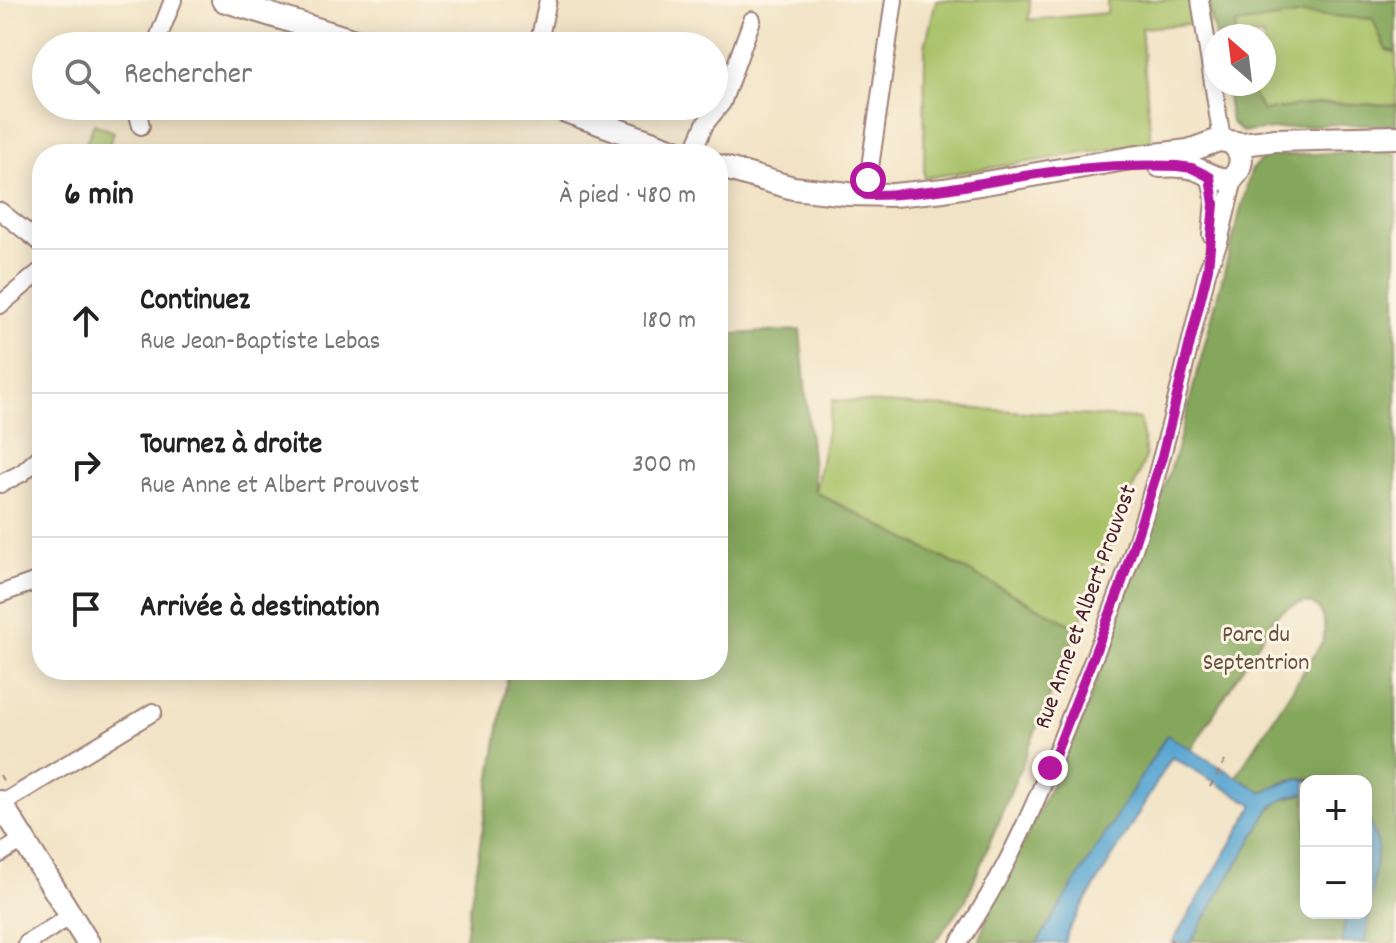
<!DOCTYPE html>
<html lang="fr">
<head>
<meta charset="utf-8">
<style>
	:root { --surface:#fff; --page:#f2f2f2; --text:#222; --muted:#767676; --line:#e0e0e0 }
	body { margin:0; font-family:Dekko,sans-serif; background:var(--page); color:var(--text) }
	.controls { position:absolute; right:24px; bottom:24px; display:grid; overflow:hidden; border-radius:16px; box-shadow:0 4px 20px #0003 }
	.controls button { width:72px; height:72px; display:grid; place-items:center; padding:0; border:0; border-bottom:2px solid var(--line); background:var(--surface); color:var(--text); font:40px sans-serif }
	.compass { position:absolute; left:1204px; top:24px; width:72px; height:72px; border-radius:50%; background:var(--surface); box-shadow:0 4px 20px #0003; rotate:332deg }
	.stop { position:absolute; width:24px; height:24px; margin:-18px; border:6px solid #b5179e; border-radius:50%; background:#fff }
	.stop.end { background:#b5179e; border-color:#fff; box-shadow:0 2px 8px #0008 }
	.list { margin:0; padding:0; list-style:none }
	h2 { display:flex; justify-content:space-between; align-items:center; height:104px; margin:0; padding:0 32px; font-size:34px }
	h2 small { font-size:26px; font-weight:400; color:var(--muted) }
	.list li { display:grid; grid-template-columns:52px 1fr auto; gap:24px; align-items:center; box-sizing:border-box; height:144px; padding:0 32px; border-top:2px solid var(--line) }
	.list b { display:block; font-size:30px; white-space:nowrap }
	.list p { margin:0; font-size:26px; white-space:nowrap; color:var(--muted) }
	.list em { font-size:26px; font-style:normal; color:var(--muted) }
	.icon { flex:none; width:44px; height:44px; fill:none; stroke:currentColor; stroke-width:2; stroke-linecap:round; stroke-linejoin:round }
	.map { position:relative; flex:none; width:1396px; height:943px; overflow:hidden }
	.search { position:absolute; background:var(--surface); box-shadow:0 4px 20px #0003; left:32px; top:32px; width:696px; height:88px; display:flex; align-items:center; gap:20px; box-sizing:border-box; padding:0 28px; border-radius:44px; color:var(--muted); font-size:30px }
	.panel { position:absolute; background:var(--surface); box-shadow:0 4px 20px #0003; left:32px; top:144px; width:696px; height:536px; border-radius:32px }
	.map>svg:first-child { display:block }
</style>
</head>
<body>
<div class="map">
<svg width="1396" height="943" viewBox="0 0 1396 943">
	<rect width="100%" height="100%" fill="#fcf5e5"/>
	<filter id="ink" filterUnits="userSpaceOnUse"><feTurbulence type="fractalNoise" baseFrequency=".0125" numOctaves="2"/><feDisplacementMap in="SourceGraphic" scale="16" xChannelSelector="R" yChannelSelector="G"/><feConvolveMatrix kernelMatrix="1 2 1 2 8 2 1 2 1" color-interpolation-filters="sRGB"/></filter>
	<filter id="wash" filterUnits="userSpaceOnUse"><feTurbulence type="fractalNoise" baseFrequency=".006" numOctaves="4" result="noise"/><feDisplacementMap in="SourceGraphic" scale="32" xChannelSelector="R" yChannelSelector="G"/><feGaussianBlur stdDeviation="1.8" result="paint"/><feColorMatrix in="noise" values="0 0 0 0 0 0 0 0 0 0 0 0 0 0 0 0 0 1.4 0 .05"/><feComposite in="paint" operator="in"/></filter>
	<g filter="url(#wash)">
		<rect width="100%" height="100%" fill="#f1e3c5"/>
		<g fill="#a7c166" stroke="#787048" stroke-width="2">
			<path d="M936 0H1030L1029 20 1107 13V0H1208L1212 22 1141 28 1151 143 924 178 925 47Z"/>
			<path d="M1304 14 1373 19 1386 50 1396 52V105L1317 103 1262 111 1246 84H1264V36H1236L1235 24Z"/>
			<path d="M94 124 114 132 105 154H81Z"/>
			<path d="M833 400 1140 419 1146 456 1078 628 815 492Z"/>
		</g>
		<g fill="#85a75b" stroke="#686343" stroke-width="2">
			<path d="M1208 0H1396V52L1386 50 1373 19 1304 14 1236 24V36H1216V41Z"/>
			<path d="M1225 84H1246L1263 111 1317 103 1396 105V125L1330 124 1242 132 1231 122Z"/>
			<path d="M1377 151 1396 153V943H1365L1378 845 1366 812V781L1298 778 1284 782 1262 792 1236 777 1323 641C1331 600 1303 592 1274 618L1191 750 1167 736 1037 943H979L986 920 1083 719 1175 456 1251 171 1260 161 1270 156Z"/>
			<path d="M800 330 815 492 1078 628 966 900 934 943H464L508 672 504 670H718V335Z"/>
			<path d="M1306 793V913H1346L1342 943 1191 941 1269 810 1283 799Z"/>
		</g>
		<g fill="#58a6d1" stroke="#51627e" stroke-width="2">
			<path d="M1167 735 1262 792 1295 779 1328 781H1306V793L1289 796 1271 807 1190 943H1172L1254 805 1172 757 1068 931 1065 943H1037Z"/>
			<path d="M1366 812 1378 845 1365 943H1342L1346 913H1366Z"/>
		</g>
	</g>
	<g filter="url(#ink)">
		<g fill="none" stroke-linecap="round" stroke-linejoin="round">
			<g stroke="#9e8178" stroke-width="20">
				<g id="minor">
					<path d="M1200 0 1222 140"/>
					<path d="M155 46 173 0"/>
					<path d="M538 46 548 0"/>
					<path d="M136 106 141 126"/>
					<path d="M692 154 705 124 722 103 752 20"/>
					<path d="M1210 177 1214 199 1211 235"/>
					<path d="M866 195 894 0"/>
					<path d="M0 211 42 244"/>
					<path d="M0 305 42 270"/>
					<path d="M0 484 22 473 42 455"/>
					<path d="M0 594 42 579"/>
					<path d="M1 804 153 712"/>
					<path d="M0 854 24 839"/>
					<path d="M27 943 71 916"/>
					<path d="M959 943C1007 873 1040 794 1071 715 1096 653 1121 591 1141 527 1168 442 1187 355 1208 269L1219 242 1235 175"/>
				</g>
			</g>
			<g stroke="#9e8178" stroke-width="26">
				<g id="major">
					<path d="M223 0 371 46"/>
					<path d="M552 106 684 154"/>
					<path d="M718 166 793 188 849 194 894 195 944 190 1131 158 1188 151 1219 140 1243 144 1275 140 1396 137"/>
					<path d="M1160 166C1171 165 1182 165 1193 168 1208 172 1233 193 1240 165 1243 156 1238 149 1232 143"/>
					<path d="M0 802 88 943"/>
				</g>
			</g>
			<g stroke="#9e8178" stroke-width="2" stroke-dasharray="6 6" stroke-linecap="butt">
				<path d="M0 775 4 782"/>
				<path d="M1210 787 1225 761"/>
				<path d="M1170 940 1175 943"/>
			</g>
			<use href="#minor" stroke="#fff" stroke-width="16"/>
			<use href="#major" stroke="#fff" stroke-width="22"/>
		</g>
	</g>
	<g fill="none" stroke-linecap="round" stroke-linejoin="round" filter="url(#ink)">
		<path stroke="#b5179e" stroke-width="10" d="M868 180 866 195C938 196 1007 175 1078 169 1110 166 1145 165 1177 166L1192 168 1210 177 1214 204 1208 269 1162 457 1120 588 1050 768"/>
	</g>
	<g text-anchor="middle" stroke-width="6" stroke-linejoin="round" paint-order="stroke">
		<g font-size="24" fill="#4a1f2b" stroke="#fcf5e5">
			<text transform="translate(1084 606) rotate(-70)" y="8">Rue Anne et Albert Prouvost</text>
		</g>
		<g font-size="24" fill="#66503d" stroke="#fcf5e5">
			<text x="1256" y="641">Parc du<tspan x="1256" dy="28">Septentrion</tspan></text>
		</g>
	</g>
</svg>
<div class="controls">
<button>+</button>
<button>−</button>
</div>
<svg class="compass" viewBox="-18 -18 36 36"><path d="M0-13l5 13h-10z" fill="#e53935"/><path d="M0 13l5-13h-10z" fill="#767676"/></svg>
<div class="stop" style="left:868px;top:180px"></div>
<div class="stop end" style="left:1050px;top:768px"></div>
<div class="search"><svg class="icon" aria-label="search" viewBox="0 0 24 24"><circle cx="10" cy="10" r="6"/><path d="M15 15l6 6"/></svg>Rechercher</div>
<section class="panel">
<h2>6 min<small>À pied · 480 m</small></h2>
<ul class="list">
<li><svg class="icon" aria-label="ahead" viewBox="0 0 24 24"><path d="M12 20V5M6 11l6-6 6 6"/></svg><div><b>Continuez</b><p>Rue Jean-Baptiste Lebas</p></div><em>180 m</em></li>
<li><svg class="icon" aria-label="right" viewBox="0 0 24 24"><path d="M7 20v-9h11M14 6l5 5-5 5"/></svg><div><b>Tournez à droite</b><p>Rue Anne et Albert Prouvost</p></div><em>300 m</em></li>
<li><svg class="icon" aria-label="arrive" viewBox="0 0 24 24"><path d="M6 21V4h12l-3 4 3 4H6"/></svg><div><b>Arrivée à destination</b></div></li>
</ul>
</section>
</div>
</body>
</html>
